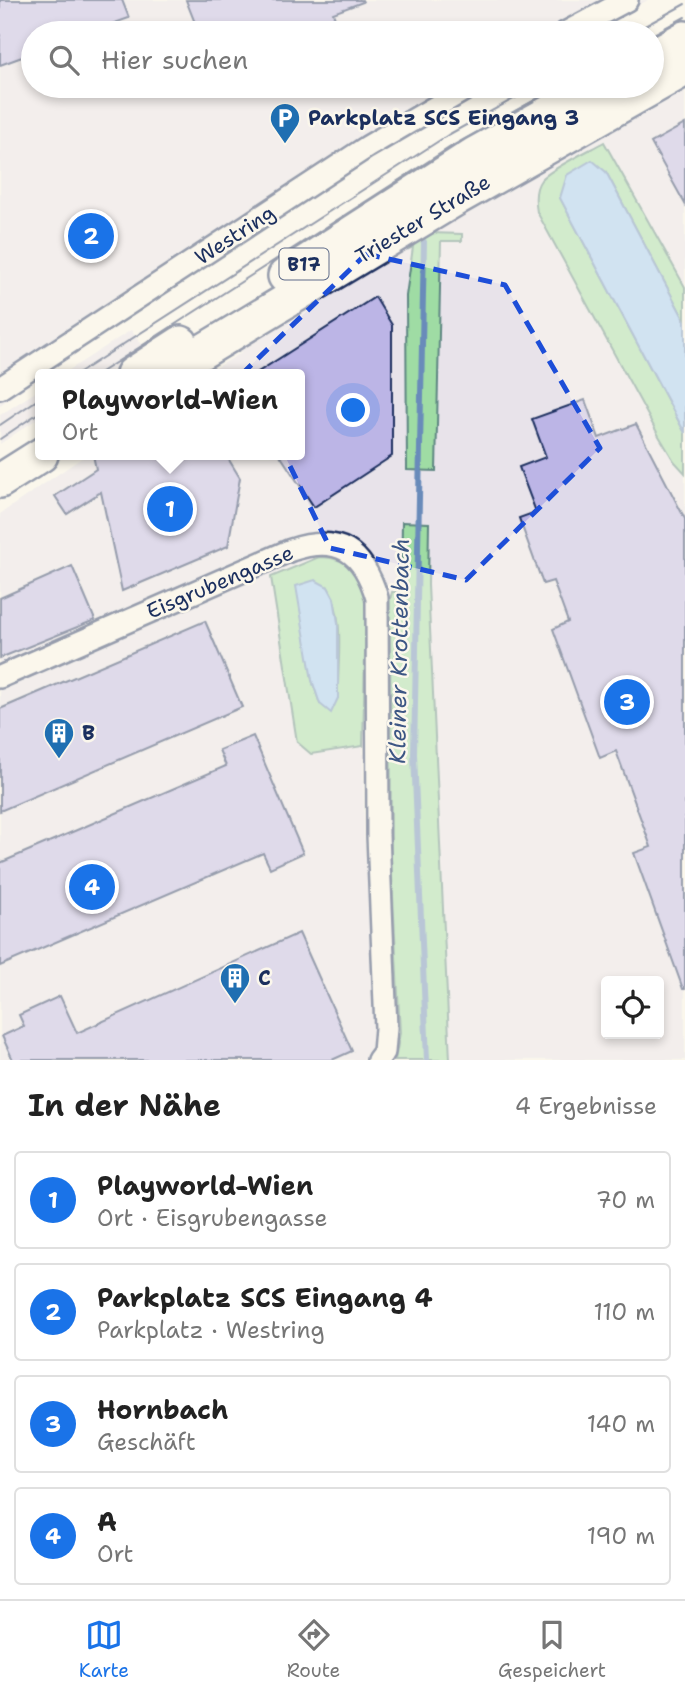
<!DOCTYPE html>
<html lang="de">
<head>
<meta charset="utf-8">
<style>
	:root { --surface:#fff; --page:#f2f2f2; --text:#222; --muted:#767676; --line:#e0e0e0; --accent:#1a73e8 }
	body { margin:0; font-family:"Shantell Sans",sans-serif; background:var(--page); color:var(--text) }
	.controls { position:absolute; right:21px; bottom:21px; display:grid; overflow:hidden; border-radius:7px; box-shadow:0 4px 10px #0003 }
	.controls button { width:63px; height:63px; display:grid; place-items:center; padding:0; border:0; border-bottom:2px solid var(--line); background:var(--surface); color:var(--text); font:35px sans-serif }
	.you { position:absolute; left:354px; top:411px; width:24px; height:24px; margin:-18px; border:5px solid #fff; border-radius:50%; background:#1a73e8; box-shadow:0 0 0 10px #1a73e833 }
	.badge { display:grid; place-items:center; width:46px; height:46px; border-radius:50%; background:var(--accent); color:#fff; font-size:23px; font-weight:700 }
	.pin { position:absolute; translate:-50% -50%; border:4px solid #fff; box-shadow:0 2px 7px #0006 }
	.popup { position:absolute; left:35px; top:369px; width:270px; height:91px; box-sizing:border-box; display:grid; place-content:center; border-radius:7px; background:var(--surface); filter:drop-shadow(0 2px 5px #0005); font-size:23px; white-space:nowrap; color:var(--muted) }
	.popup b { font-size:26px; color:var(--text) }
	.popup::after { content:''; position:absolute; left:50%; top:100%; margin-left:-14px; border:14px solid transparent; border-top-color:var(--surface) }
	.list { margin:0; padding:0; list-style:none }
	h2 { display:flex; justify-content:space-between; align-items:center; height:91px; margin:0; padding:0 28px; font-size:30px }
	h2 small { font-size:23px; font-weight:400; color:var(--muted) }
	.list li { display:grid; grid-template-columns:46px 1fr auto; gap:21px; align-items:center; box-sizing:border-box; height:98px; margin:0 14px 14px; padding:0 14px; border:2px solid var(--line); border-radius:7px }
	.list b { display:block; font-size:26px; white-space:nowrap }
	.list p { margin:0; font-size:23px; white-space:nowrap; color:var(--muted) }
	.list em { font-size:23px; font-style:normal; color:var(--muted) }
	.icon { flex:none; width:38px; height:38px; fill:none; stroke:currentColor; stroke-width:2; stroke-linecap:round; stroke-linejoin:round }
	.map { position:relative; flex:none; width:685px; height:1060px; overflow:hidden }
	.search { position:absolute; background:var(--surface); box-shadow:0 4px 10px #0003; left:21px; right:21px; top:21px; height:77px; display:flex; align-items:center; gap:18px; box-sizing:border-box; padding:0 24px; border-radius:38px; color:var(--muted); font-size:26px }
	.sheet { height:539px; background:var(--surface) }
	nav { display:flex; justify-content:space-around; align-items:center; box-sizing:border-box; height:98px; border-top:2px solid var(--line); background:var(--surface); font-size:19px; color:var(--muted) }
	nav a { display:grid; justify-items:center; gap:4px }
	nav .on { color:var(--accent) }
	.map>svg:first-child { display:block }
</style>
</head>
<body>
<div class="map">
<svg width="685" height="1060" viewBox="0 0 685 1060">
	<rect width="100%" height="100%" fill="#fbf7ec"/>
	<filter id="ink" filterUnits="userSpaceOnUse"><feTurbulence type="fractalNoise" baseFrequency=".0143" numOctaves="2"/><feDisplacementMap in="SourceGraphic" scale="14" xChannelSelector="R" yChannelSelector="G"/><feConvolveMatrix kernelMatrix="1 2 1 2 8 2 1 2 1" color-interpolation-filters="sRGB"/></filter>
	<g filter="url(#ink)">
		<g fill="#e8e3ea" fill-rule="evenodd">
			<path d="M0 0H648L588 33H33V86H493L397 139 45 374H40V377L0 405Z"/>
			<path d="M685 91V287L604 142 539 183 535 203 538 212 659 436 674 461 685 473V1060H450L428 585 429 524 403 522 401 592H392L366 607 363 746 364 830 379 1042 395 1060H0V514L86 455H300V374H206L241 353 240 350 436 232 540 164 610 123ZM606 981H659V1034H606Z"/>
			<path d="M131 330 145 350 107 374H63Z"/>
			<path d="M40 389V417L0 444V415Z"/>
		</g>
		<g fill="#9fdca4" stroke="#5d8681" stroke-width="2" fill-rule="evenodd">
			<path d="M604 142 685 287V321L606 172 560 198 685 433V473L674 461 659 436 537 212C535 201 534 189 541 180 550 169 590 150 604 142Z"/>
			<path d="M430 233 462 234V241H441L436 471 407 470 406 296 413 247 409 249 410 244Z"/>
			<path d="M402 522 429 523 428 585 450 1060H395L400 1033 391 858 390 600 392 592H401Z"/>
			<path d="M319 557C354 557 360 578 366 607L363 746 311 754 297 742 271 577ZM328 587C346 619 337 662 338 698L320 704 312 680 308 652Z"/>
		</g>
		<g fill="#9dc9f7" stroke="#698bba" stroke-width="2">
			<path d="M592 160 606 172 685 321V433L560 198 567 175Z"/>
			<path d="M315 580 328 587 334 598 338 623V698L331 713 320 704 312 680 296 586Z"/>
		</g>
		<g fill="none" stroke-linecap="round" stroke-linejoin="round">
			<path stroke="#698bba" stroke-width="6" d="M424 242 414 754 427 1060"/>
		</g>
		<g fill="#bcb5e6" stroke="#1b2f5e" stroke-width="2">
			<path d="M0 0H122L129 18 87 33H33V53L0 65Z"/>
			<path d="M186 0H362L363 2 333 13 340 33H199Z"/>
			<path d="M685 124V204L651 143Z"/>
			<path d="M375 297 392 325V456L314 507 280 455H299V374H255Z"/>
			<path d="M585 400 599 438 636 424 685 519V989H683L634 853 651 847 616 751 600 758 553 629 568 622 553 581 543 584 519 518 536 512 519 467 546 457 532 419Z"/>
			<path d="M93 455H226L240 478 228 546 122 591 101 492 67 514 55 496 96 469Z"/>
			<path d="M72 566 95 620 0 658V598Z"/>
			<path d="M205 621 242 707 0 811V709Z"/>
			<path d="M253 736 303 853 270 868 263 853 0 966V863L226 766 219 750Z"/>
			<path d="M299 933 352 1051 332 1060H13L2 1036 24 1026 19 1015 60 996 77 1033Z"/>
		</g>
		<g fill="none" stroke-linecap="round" stroke-linejoin="round">
			<g stroke="#1b2f5e" stroke-width="26">
				<g id="minor">
					<path d="M565 33 627 0"/>
					<path d="M0 388 367 147 471 86"/>
					<path d="M0 677 291 550C339 534 363 551 377 598L378 835 386 1028 384 1052 378 1060"/>
				</g>
			</g>
			<g stroke="#1b2f5e" stroke-width="38">
				<g id="primary">
					<path d="M652 56 685 38"/>
					<path d="M285 276 475 154 597 86"/>
					<path d="M133 374 181 343"/>
					<path d="M165 374 457 198 685 69"/>
					<path d="M0 481 41 455"/>
				</g>
			</g>
			<use href="#minor" stroke="#fbf7ec" stroke-width="21"/>
			<use href="#primary" stroke="#fbf7ec" stroke-width="33"/>
			<g stroke="#1b2f5e" stroke-width="2">
				<path d="M632 33 685 4"/>
				<path d="M652 35 685 17"/>
				<path d="M77 374 448 135 537 86"/>
				<path d="M98 374 452 146 560 86"/>
				<path d="M0 425 40 398"/>
				<path d="M0 439 40 412"/>
			</g>
		</g>
	</g>
	<path d="M0 0H685V1060H0ZM366 254 505 285 600 448 466 580 330 548 244 372Z" fill="#fbf7ec" fill-opacity=".55" fill-rule="evenodd"/>
	<path fill="none" stroke="#1d4ed8" stroke-width="5" stroke-dasharray="14 9" stroke-linejoin="round" d="M366 254 505 285 600 448 466 580 330 548 244 372Z"/>
	<defs>
		<g id="parking-pin" transform="scale(1.575)"><path d="M0 17L-7.5 6A9.5 9.5 0 1 1 7.5 6Z" fill="#1f6fb2" stroke="#fbf7ec"/><path d="M-3.5-5.5H1a3.5 3.5 0 0 1 0 7H-1V5.5H-3.5ZM-1-3.4V-.6H.8a1.4 1.4 0 0 0 0-2.8Z" fill="#fff"/></g>
		<g id="building-pin" transform="scale(1.575)"><path d="M0 17L-7.5 6A9.5 9.5 0 1 1 7.5 6Z" fill="#1f6fb2" stroke="#fbf7ec"/><path d="M-4-6H4V6H1V3H-1V6H-4ZM-2.5-4.3h1.7v1.8h-1.7ZM.8-4.3h1.7v1.8H.8ZM-2.5-1h1.7V.8h-1.7ZM.8-1h1.7V.8H.8Z" fill="#fff"/></g>
	</defs>
	<g fill-rule="evenodd">
		<use href="#parking-pin" x="285" y="118"/>
		<use href="#building-pin" x="59" y="733"/>
		<use href="#building-pin" x="235" y="978"/>
	</g>
	<g text-anchor="middle" stroke-width="5" stroke-linejoin="round" paint-order="stroke">
		<rect fill="#fbf7ec" stroke="#5e6b89" stroke-width="2" x="279.5" y="248.5" width="49" height="31" rx="5"/>
		<g font-size="19" font-weight="bold" fill="#1b2f5e">
			<text x="304" y="271">B17</text>
		</g>
		<g font-size="21" font-weight="bold" fill="#1b2f5e" stroke="#fbf7ec" text-anchor="start">
			<text x="308" y="125">Parkplatz SCS Eingang 3</text>
			<text x="82" y="740">B</text>
			<text x="258" y="985">C</text>
		</g>
		<g font-size="21" fill="#1b2f5e" stroke="#fbf7ec">
			<text transform="translate(423 219) rotate(-31)" y="7">Triester Straße</text>
			<text transform="translate(235 235) rotate(-33)" y="7">Westring</text>
			<text transform="translate(220 582) rotate(-23)" y="7">Eisgrubengasse</text>
		</g>
		<g font-size="23" font-style="italic" fill="#3c5684" stroke="#fbf7ec">
			<text transform="translate(399 651) rotate(-89)" y="8">Kleiner Krottenbach</text>
		</g>
	</g>
</svg>
<div class="controls">
<button><svg class="icon" aria-label="locate" viewBox="0 0 24 24"><circle cx="12" cy="12" r="6"/><path d="M12 2v4M12 18v4M2 12h4M18 12h4"/></svg></button>
</div>
<div class="you"></div>
<div class="pin badge" style="left:170px;top:509px">1</div>
<div class="popup"><b>Playworld-Wien</b>Ort</div>
<div class="pin badge" style="left:91px;top:236px">2</div>
<div class="pin badge" style="left:627px;top:702px">3</div>
<div class="pin badge" style="left:92px;top:887px">4</div>
<div class="search"><svg class="icon" aria-label="search" viewBox="0 0 24 24"><circle cx="10" cy="10" r="6"/><path d="M15 15l6 6"/></svg>Hier suchen</div>
</div>
<section class="sheet">
<h2>In der Nähe<small>4 Ergebnisse</small></h2>
<ul class="list">
<li><span class="badge">1</span><div><b>Playworld-Wien</b><p>Ort · Eisgrubengasse</p></div><em>70 m</em></li>
<li><span class="badge">2</span><div><b>Parkplatz SCS Eingang 4</b><p>Parkplatz · Westring</p></div><em>110 m</em></li>
<li><span class="badge">3</span><div><b>Hornbach</b><p>Geschäft</p></div><em>140 m</em></li>
<li><span class="badge">4</span><div><b>A</b><p>Ort</p></div><em>190 m</em></li>
</ul>
</section>
<nav>
<a class="on"><svg class="icon" aria-label="map" viewBox="0 0 24 24"><path d="M3 6l6-2 6 2 6-2v14l-6 2-6-2-6 2zM9 4v14M15 6v14"/></svg>Karte</a>
<a><svg class="icon" aria-label="directions" viewBox="0 0 24 24"><path d="M12 3l9 9-9 9-9-9zM9 14v-3h6M13 9l2 2-2 2"/></svg>Route</a>
<a><svg class="icon" aria-label="saved" viewBox="0 0 24 24"><path d="M7 4h10v16l-5-4-5 4z"/></svg>Gespeichert</a>
</nav>
</body>
</html>
